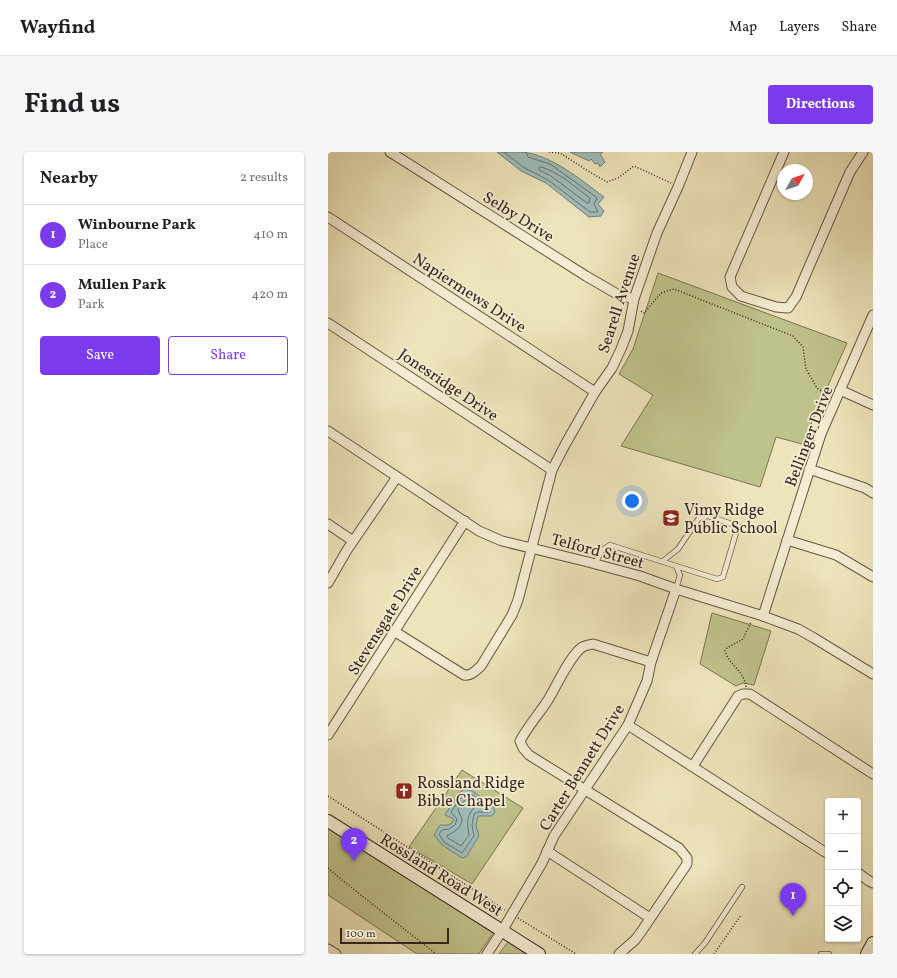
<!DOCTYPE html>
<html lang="en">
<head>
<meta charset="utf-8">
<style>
	:root { --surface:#fff; --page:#f6f6f6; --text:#202124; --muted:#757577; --line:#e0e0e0; --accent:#7c3aed }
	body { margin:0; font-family:Vollkorn,serif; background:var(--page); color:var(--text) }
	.controls { position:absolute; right:12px; bottom:12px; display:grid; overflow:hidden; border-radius:4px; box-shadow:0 1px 3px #0004 }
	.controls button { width:36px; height:36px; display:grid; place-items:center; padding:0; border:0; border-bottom:1px solid var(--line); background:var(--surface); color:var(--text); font:20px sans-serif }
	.compass { position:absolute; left:449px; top:12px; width:36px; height:36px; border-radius:50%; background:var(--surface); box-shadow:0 1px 3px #0004; rotate:50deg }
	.scale { position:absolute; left:12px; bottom:10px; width:109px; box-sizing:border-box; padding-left:4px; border:2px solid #38271c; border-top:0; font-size:11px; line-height:14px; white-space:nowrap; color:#38271c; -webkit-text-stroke:3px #f4edd3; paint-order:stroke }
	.you { position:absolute; left:304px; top:349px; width:14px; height:14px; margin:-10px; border:3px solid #fff; border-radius:50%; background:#1a73e8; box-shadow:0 0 0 6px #1a73e833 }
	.badge { display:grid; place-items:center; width:26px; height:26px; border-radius:50%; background:var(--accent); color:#fff; font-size:13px; font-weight:700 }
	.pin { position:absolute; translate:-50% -33px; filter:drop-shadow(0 1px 2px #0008) }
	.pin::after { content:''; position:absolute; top:21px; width:14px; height:12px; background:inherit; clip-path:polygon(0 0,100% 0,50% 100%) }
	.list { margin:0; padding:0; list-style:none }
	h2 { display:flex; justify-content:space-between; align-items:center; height:52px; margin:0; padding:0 16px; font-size:17px }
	h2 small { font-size:13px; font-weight:400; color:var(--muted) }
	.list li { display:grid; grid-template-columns:26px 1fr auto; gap:12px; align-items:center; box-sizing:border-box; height:60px; padding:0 16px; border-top:1px solid var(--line) }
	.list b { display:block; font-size:15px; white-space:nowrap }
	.list p { margin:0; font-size:13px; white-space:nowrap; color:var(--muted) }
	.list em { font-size:13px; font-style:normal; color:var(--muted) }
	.actions { display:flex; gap:8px; padding:12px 16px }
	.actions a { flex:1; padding:9px 0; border:1px solid var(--accent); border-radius:4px; text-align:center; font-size:14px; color:var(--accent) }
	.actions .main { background:var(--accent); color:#fff }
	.icon { flex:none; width:22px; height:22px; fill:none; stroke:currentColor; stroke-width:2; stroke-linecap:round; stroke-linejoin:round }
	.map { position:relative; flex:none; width:545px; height:802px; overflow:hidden; border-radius:4px }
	header { display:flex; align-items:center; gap:24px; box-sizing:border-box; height:56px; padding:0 20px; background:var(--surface); border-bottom:1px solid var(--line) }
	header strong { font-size:19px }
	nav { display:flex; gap:22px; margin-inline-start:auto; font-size:14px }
	.intro { display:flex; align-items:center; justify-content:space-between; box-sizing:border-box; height:96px; padding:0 24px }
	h1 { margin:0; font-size:28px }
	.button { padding:10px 18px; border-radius:4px; background:var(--accent); color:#fff; font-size:14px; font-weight:700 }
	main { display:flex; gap:24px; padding:0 24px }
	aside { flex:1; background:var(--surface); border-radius:4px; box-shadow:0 1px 3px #0004 }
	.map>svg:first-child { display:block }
</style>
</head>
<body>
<header>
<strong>Wayfind</strong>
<nav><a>Map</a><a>Layers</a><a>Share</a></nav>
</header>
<div class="intro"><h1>Find us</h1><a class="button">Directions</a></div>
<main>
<aside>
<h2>Nearby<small>2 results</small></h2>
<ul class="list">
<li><span class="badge">1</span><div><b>Winbourne Park</b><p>Place</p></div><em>410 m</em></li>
<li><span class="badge">2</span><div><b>Mullen Park</b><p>Park</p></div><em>420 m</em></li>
</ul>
<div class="actions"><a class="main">Save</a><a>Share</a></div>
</aside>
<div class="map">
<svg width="545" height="802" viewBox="0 0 545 802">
	<rect width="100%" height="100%" fill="#eee4bb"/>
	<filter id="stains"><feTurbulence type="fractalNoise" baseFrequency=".005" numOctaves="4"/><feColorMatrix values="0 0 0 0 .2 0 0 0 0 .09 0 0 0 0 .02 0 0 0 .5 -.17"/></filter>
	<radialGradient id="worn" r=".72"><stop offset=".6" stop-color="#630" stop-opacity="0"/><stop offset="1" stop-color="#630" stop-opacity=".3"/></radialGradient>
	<g fill="#c0c28b" stroke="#7c7454">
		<path d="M330 121 519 191 474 292 448 285 432 335 293 294 325 243 291 222 305 197Z"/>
		<path d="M384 461 443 479 426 533 415 531 408 534 372 512Z"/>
		<path d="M134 618 195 656 144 732 81 695Z"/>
		<path d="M0 675 165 781 151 802H89L0 743Z"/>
		<path d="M180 790 198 802H171Z"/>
	</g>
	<g fill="#9ebcba" stroke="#75807b">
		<path d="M169 0C178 0 186 0 194 0 224 3 253 28 276 45L270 52 276 59 273 64 261 65 218 31 193 19Z"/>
		<path d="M242 0H275L272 2 277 10 272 15 270 11 267 12 263 7 261 9Z"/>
		<path d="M136 637 144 639 165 653 167 660 164 664H150L148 673 151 684 138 705 134 706 114 693 106 683 112 673H120L124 671 126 667 117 663 130 642Z"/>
	</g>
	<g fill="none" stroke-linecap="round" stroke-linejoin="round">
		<g stroke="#6b726b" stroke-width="1">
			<path d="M176 0 195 15 220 28 262 60H270L266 52 269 47 268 45 222 12 200 5 198 0"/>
			<path d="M213 15C231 20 247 35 262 46L261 51H259L223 24 211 18V16Z"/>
			<path d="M137 642H143L161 655 162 658 161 660H150L146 662 144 673 146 684 134 701 116 690 111 682 114 678 121 677 127 673 129 667 123 660 133 645Z"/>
			<path d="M138 647H141L148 654C138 663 139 670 141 683L133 694 120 686 119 684C126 679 133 678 134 667L130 658Z"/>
		</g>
		<g stroke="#665644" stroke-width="6">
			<g id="service">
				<path d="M335 409 350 397 371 366 380 364 410 374 395 425 389 427 348 414"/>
				<path d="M267 412 274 398 282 393 348 414 352 423 348 437"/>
				<path d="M367 802 377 791 414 735"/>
				<path d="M493 802H501"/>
			</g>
		</g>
		<g stroke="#665644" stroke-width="11">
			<g id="minor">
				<path d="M62 0 258 124 289 142 306 147"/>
				<path d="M456 0 402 125 404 135 413 144 448 155 460 156 468 145 522 20 535 0"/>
				<path d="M0 65 267 240"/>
				<path d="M0 171 224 318"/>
				<path d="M512 238 545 253"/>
				<path d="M0 279 151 379 174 389 260 410 312 424 348 437 435 464 470 477 486 486 545 522"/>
				<path d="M481 317 537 336 545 341"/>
				<path d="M0 372 25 389"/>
				<path d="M459 388 508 403 545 425"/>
				<path d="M0 431 19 398 69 325"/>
				<path d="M435 464 493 282 545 163"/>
				<path d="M66 479 136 523C143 524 147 519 153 514L184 463 190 448 224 318 238 291 267 240 284 216 293 197 300 179 306 147 329 81 350 35 364 0"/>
				<path d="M300 573 500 702"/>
				<path d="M0 583 137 369"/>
				<path d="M365 614 410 544 415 542H422L545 622"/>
				<path d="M219 699 322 766"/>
				<path d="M530 721 541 729 545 731"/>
				<path d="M0 797 8 802"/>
				<path d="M159 802 174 779 214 711 226 684 300 573 319 529 323 510 348 437"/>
				<path d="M291 802 307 788 313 780 359 712V706L351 696 201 603 195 596 192 589C200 574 211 562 220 548 229 533 241 506 253 496 257 493 261 493 265 492L323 510"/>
			</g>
		</g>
		<g stroke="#38271c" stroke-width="14">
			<g id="secondary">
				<path d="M0 669 211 802"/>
				<path d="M539 802 545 791"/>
			</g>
		</g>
		<g stroke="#38271c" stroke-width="1.5" stroke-dasharray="1 2" stroke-linecap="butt">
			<path d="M221 0 232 1 265 22 279 30 290 26 306 14 343 31"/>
			<path d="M313 159 316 161 333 141 346 137 465 184 475 195 478 217 489 236 498 242"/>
			<path d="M418 535C416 518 401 513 397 499L399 496 415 487 423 470"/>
			<path d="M0 644 177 758"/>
			<path d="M0 716 15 729 108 802"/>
			<path d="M190 766 248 802"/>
			<path d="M386 802 413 763"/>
		</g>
		<use href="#service" stroke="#f4edd3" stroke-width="4.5"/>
		<use href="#minor" stroke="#f4edd3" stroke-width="9"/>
		<use href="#secondary" stroke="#f4edd3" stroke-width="12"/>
	</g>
	<defs>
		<g id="school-square" transform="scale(0.9)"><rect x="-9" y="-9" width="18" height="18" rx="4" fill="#8f2418" stroke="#f4edd3"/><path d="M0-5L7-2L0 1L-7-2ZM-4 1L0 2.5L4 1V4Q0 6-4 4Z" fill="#fff"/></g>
		<g id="church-square" transform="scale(0.9)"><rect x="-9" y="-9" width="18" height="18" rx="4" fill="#8f2418" stroke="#f4edd3"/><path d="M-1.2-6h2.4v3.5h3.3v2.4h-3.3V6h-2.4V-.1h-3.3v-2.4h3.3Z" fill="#fff"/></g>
	</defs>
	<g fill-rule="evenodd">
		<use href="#school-square" x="343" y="366"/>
		<use href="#church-square" x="76" y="639"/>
	</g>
	<g text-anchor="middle" stroke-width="3.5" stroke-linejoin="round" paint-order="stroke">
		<g font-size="16" fill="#38271c" stroke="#f4edd3">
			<text transform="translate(191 64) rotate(32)" y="6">Selby Drive</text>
			<text transform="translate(142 140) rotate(33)" y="6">Napiermews Drive</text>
			<text transform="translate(290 151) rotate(-72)" y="6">Searell Avenue</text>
			<text transform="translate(121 232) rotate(34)" y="6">Jonesridge Drive</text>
			<text transform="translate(480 284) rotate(-69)" y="6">Bellinger Drive</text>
			<text transform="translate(270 398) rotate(15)" y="6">Telford Street</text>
			<text transform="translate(56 468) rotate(-58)" y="6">Stevensgate Drive</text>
			<text transform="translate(253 615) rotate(-58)" y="6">Carter Bennett Drive</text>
			<text transform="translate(114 722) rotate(32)" y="6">Rossland Road West</text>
		</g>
		<g font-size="16" fill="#38271c" stroke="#f4edd3" text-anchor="start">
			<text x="356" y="363">Vimy Ridge<tspan x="356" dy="18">Public School</tspan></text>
			<text x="89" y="636">Rossland Ridge<tspan x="89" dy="18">Bible Chapel</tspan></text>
		</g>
	</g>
	<rect width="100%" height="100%" filter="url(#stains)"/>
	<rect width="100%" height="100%" fill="url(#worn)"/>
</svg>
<div class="controls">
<button>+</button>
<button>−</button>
<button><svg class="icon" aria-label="locate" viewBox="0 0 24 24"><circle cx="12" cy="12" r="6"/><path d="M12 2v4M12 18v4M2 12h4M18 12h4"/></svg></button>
<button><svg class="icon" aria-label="layers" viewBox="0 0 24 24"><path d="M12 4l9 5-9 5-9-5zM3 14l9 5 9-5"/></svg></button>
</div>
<svg class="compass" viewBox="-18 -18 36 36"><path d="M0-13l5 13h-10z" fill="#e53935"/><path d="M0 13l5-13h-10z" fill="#757577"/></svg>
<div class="scale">100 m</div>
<div class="you"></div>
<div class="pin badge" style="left:465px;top:764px">1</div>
<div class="pin badge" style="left:26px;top:709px">2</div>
</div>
</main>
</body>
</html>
